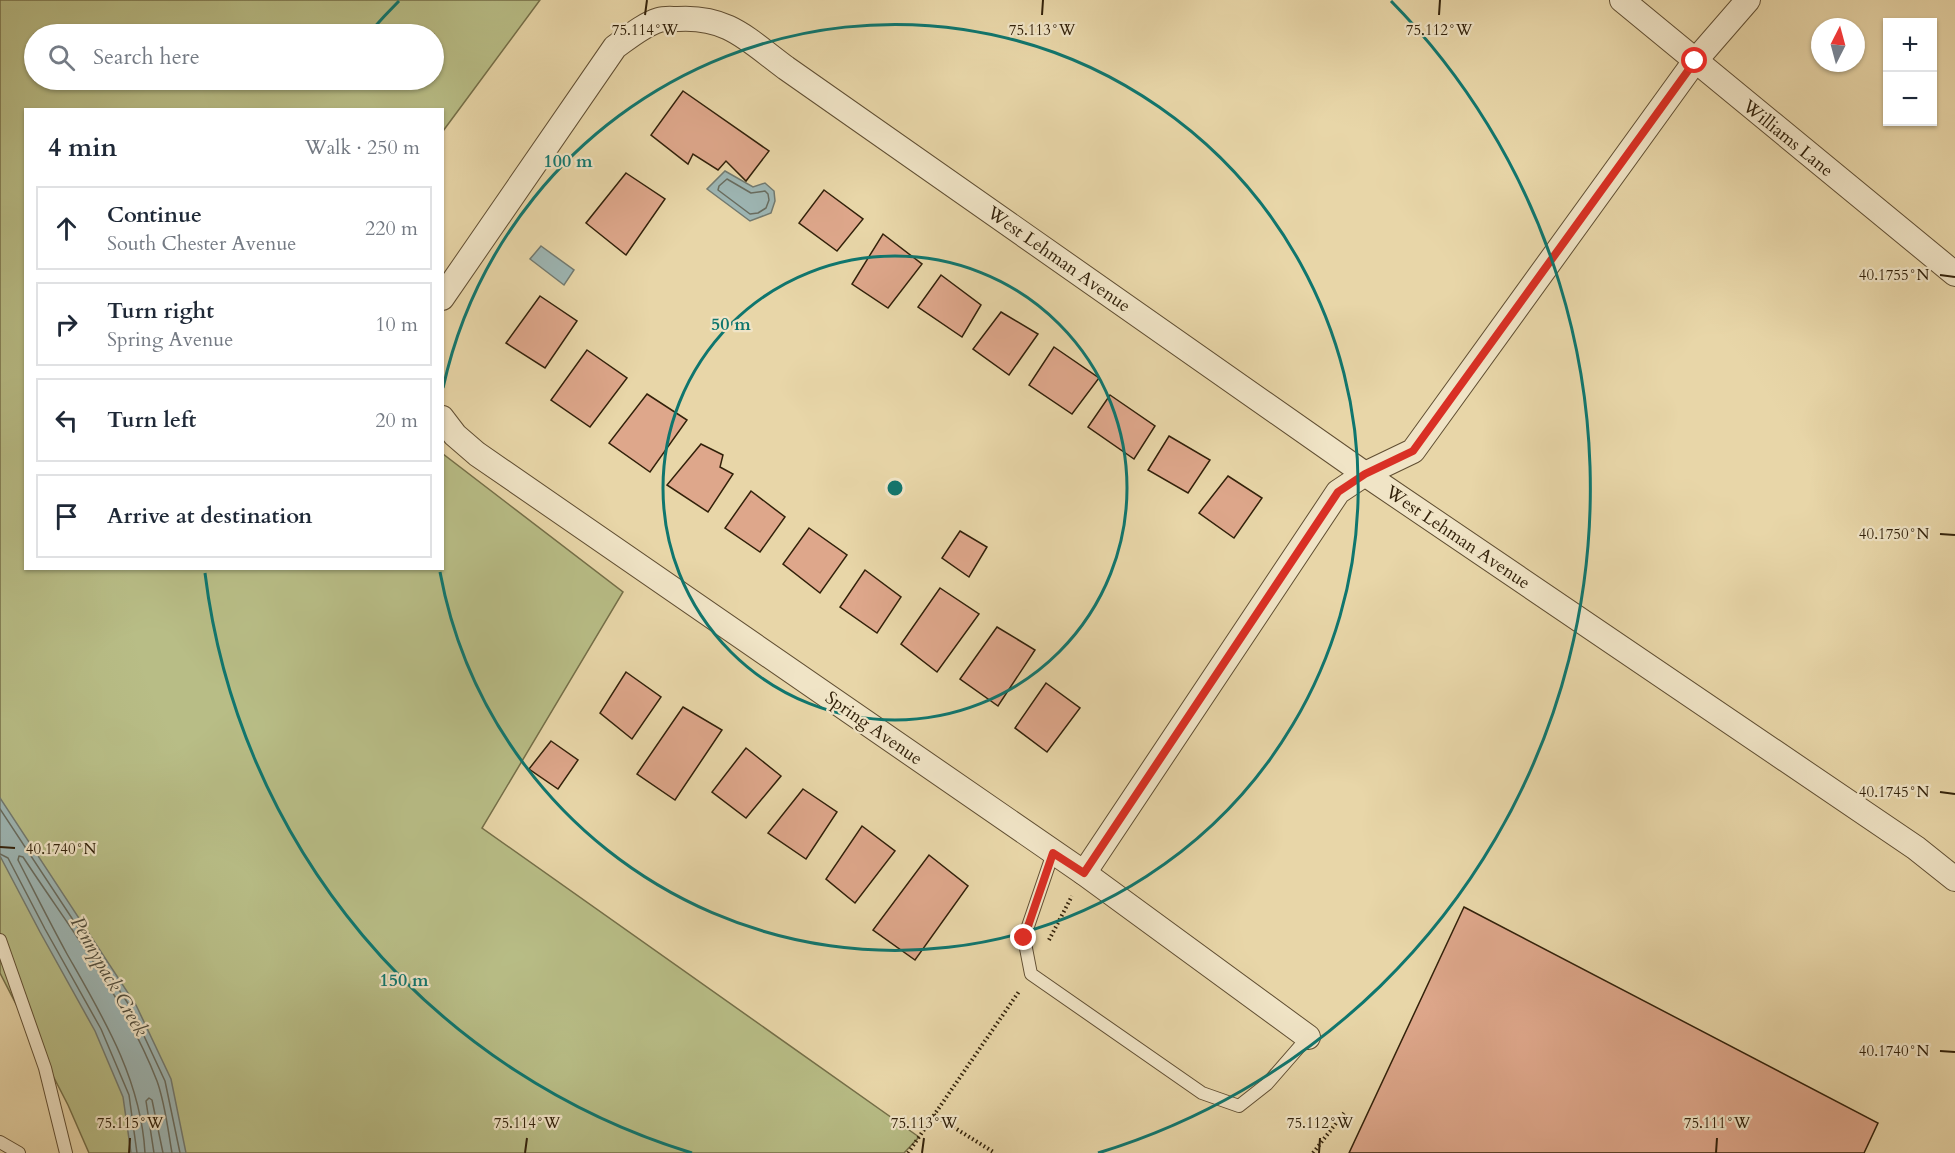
<!DOCTYPE html>
<html lang="en">
<head>
<meta charset="utf-8">
<style>
	:root { --surface:#fff; --page:#f6f6f7; --text:#1f2937; --muted:#747a83; --line:#e0e1e3 }
	body { margin:0; font-family:Cardo,serif; background:var(--page); color:var(--text) }
	.controls { position:absolute; right:18px; top:18px; display:grid; overflow:hidden; border-radius:0px; box-shadow:0 2px 4px #0004 }
	.controls button { width:54px; height:54px; display:grid; place-items:center; padding:0; border:0; border-bottom:2px solid var(--line); background:var(--surface); color:var(--text); font:30px sans-serif }
	.compass { position:absolute; left:1811px; top:18px; width:54px; height:54px; border-radius:50%; background:var(--surface); box-shadow:0 2px 4px #0004; rotate:6deg }
	.stop { position:absolute; width:18px; height:18px; margin:-14px; border:4px solid #d93025; border-radius:50%; background:#fff }
	.stop.end { background:#d93025; border-color:#fff; box-shadow:0 2px 6px #0008 }
	.list { margin:0; padding:0; list-style:none }
	h2 { display:flex; justify-content:space-between; align-items:center; height:78px; margin:0; padding:0 24px; font-size:26px }
	h2 small { font-size:20px; font-weight:400; color:var(--muted) }
	.list li { display:grid; grid-template-columns:39px 1fr auto; gap:18px; align-items:center; box-sizing:border-box; height:84px; margin:0 12px 12px; padding:0 12px; border:2px solid var(--line); border-radius:0px }
	.list b { display:block; font-size:22px; white-space:nowrap }
	.list p { margin:0; font-size:20px; white-space:nowrap; color:var(--muted) }
	.list em { font-size:20px; font-style:normal; color:var(--muted) }
	.icon { flex:none; width:33px; height:33px; fill:none; stroke:currentColor; stroke-width:2; stroke-linecap:round; stroke-linejoin:round }
	.map { position:relative; flex:none; width:1955px; height:1153px; overflow:hidden }
	.search { position:absolute; background:var(--surface); box-shadow:0 2px 4px #0004; left:24px; top:24px; width:420px; height:66px; display:flex; align-items:center; gap:15px; box-sizing:border-box; padding:0 21px; border-radius:33px; color:var(--muted); font-size:22px }
	.panel { position:absolute; background:var(--surface); box-shadow:0 2px 4px #0004; left:24px; top:108px; width:420px; height:462px; border-radius:0px }
	.map>svg:first-child { display:block }
</style>
</head>
<body>
<div class="map">
<svg width="1955" height="1153" viewBox="0 0 1955 1153">
	<rect width="100%" height="100%" fill="#e8d6a8"/>
	<filter id="stains"><feTurbulence type="fractalNoise" baseFrequency=".00333" numOctaves="4"/><feColorMatrix values="0 0 0 0 .2 0 0 0 0 .09 0 0 0 0 .02 0 0 0 .5 -.17"/></filter>
	<radialGradient id="worn" r=".72"><stop offset=".6" stop-color="#630" stop-opacity="0"/><stop offset="1" stop-color="#630" stop-opacity=".3"/></radialGradient>
	<path fill="#b8bd86" stroke="#756f48" stroke-width="1.5" fill-rule="evenodd" d="M0 0H540L443 131 442 110H26V568H442L443 454 623 592 482 828 919 1137 904 1153H89L68 1105 0 973ZM34 34H434V80H34Z"/>
	<g fill="#9db6b4" stroke="#727a70" stroke-width="1.5">
		<path d="M725 171 753 187 765 183 774 191 775 201 771 213 750 221 707 189Z"/>
		<path d="M541 246 574 270 564 285 530 259Z"/>
		<path d="M0 798 136 1005 171 1079 186 1153H131L123 1097 95 1031 40 932 0 856Z"/>
	</g>
	<g fill="none" stroke-linecap="round" stroke-linejoin="round">
		<g stroke="#686c5f" stroke-width="1.5">
			<path d="M727 179 751 193 765 191 768 194 769 200 766 208 758 213 750 214 718 190 719 186Z"/>
			<path d="M0 809 131 1008 165 1081 180 1153"/>
			<path d="M0 854 8 858 45 929 101 1029 129 1095 137 1153"/>
			<path d="M145 1153C141 1079 103 1017 67 954 50 923 34 891 18 860L19 856 23 857C71 930 125 999 157 1081 165 1103 168 1130 172 1153"/>
			<path d="M154 1153 146 1101 149 1098 152 1100 163 1153"/>
		</g>
	</g>
	<g fill="#dea78b" stroke="#32210a" stroke-width="1.5">
		<path d="M683 91 769 151 746 181 726 161 718 170 693 154 688 164 651 135Z"/>
		<path d="M626 173 665 199 626 255 586 223Z"/>
		<path d="M824 190 863 219 837 251 799 223Z"/>
		<path d="M883 234 922 264 888 308 852 284Z"/>
		<path d="M941 275 981 305 962 337 918 307Z"/>
		<path d="M540 296 577 321 545 368 506 343Z"/>
		<path d="M1001 312 1038 334 1009 375 973 349Z"/>
		<path d="M1054 347 1099 378 1072 414 1029 385Z"/>
		<path d="M587 350 627 378 590 427 551 400Z"/>
		<path d="M647 394 687 420 650 472 609 443Z"/>
		<path d="M1110 395 1155 426 1134 459 1088 427Z"/>
		<path d="M1169 436 1210 460 1188 493 1148 470Z"/>
		<path d="M701 444 723 455 720 467 733 474 708 512 667 485Z"/>
		<path d="M1228 476 1262 498 1234 538 1199 513Z"/>
		<path d="M751 491 785 517 760 552 725 528Z"/>
		<path d="M809 528 847 555 820 593 783 564Z"/>
		<path d="M960 531 987 547 969 577 942 558Z"/>
		<path d="M865 570 901 597 877 633 840 607Z"/>
		<path d="M940 588 979 614 937 672 901 644Z"/>
		<path d="M997 627 1035 650 998 706 960 679Z"/>
		<path d="M626 672 661 697 632 739 600 713Z"/>
		<path d="M1046 683 1080 708 1047 752 1015 728Z"/>
		<path d="M683 707 722 730 675 800 637 774Z"/>
		<path d="M551 741 578 760 558 789 529 769Z"/>
		<path d="M746 748 781 776 746 818 712 792Z"/>
		<path d="M803 789 837 812 806 859 768 833Z"/>
		<path d="M862 826 895 851 855 903 826 879Z"/>
		<path d="M929 855 968 886 915 960 873 930Z"/>
		<path d="M1464 907 1878 1123 1864 1153H1349Z"/>
	</g>
	<g fill="none" stroke-linecap="round" stroke-linejoin="round">
		<g stroke="#604e32" stroke-width="14">
			<g id="service">
				<path d="M1053 853 1024 938 1031 974 1202 1093 1239 1106 1267 1084 1308 1037"/>
				<path d="M0 940 45 1068 66 1153"/>
				<path d="M0 1142 19 1153"/>
			</g>
		</g>
		<g stroke="#604e32" stroke-width="26">
			<g id="minor">
				<path d="M1622 0 1955 274"/>
				<path d="M442 298 615 47C629 37 643 25 659 20 665 18 672 19 678 19 728 16 748 40 786 68L1365 474 1916 848 1955 879"/>
				<path d="M442 418 455 435 477 454 1084 873 1308 1037"/>
				<path d="M1084 873 1338 492 1365 474 1413 451 1695 61 1748 0"/>
			</g>
		</g>
		<g stroke="#32210a" stroke-width="4" stroke-dasharray="1.5 3" stroke-linecap="butt">
			<path d="M1049 940 1072 896"/>
			<path d="M934 1115 995 1153"/>
			<path d="M908 1153 1020 990"/>
			<path d="M1313 1153 1344 1113"/>
		</g>
		<use href="#service" stroke="#f0e4c6" stroke-width="12"/>
		<use href="#minor" stroke="#f0e4c6" stroke-width="24"/>
	</g>
	<g fill="none" stroke-linecap="round" stroke-linejoin="round">
		<path stroke="#d93025" stroke-width="8" d="M1024 938 1053 853 1084 873 1338 492 1365 474 1413 451 1695 61"/>
	</g>
	<path fill="none" stroke="#32210a" stroke-width="2" d="M645 15 647 0M1042 15 1043 0M1439 15 1440 0M1940 275 1955 277M1940 534 1955 535M1940 792 1955 794M0 847 15 848M1940 1051 1955 1052M129 1153 130 1138M525 1153 527 1138M922 1153 924 1138M1319 1153 1320 1138M1716 1153 1717 1138"/>
	<g fill="none" stroke="#0f766e" stroke-width="3">
		<circle cx="895" cy="488" r="232"/>
		<path d="M443 388A463 463 0 1 1 440 572"/>
		<path d="M692 1153A695 695 0 0 1 205 573M370 32A695 695 0 0 1 399 1M1391 1A695 695 0 0 1 1098 1153"/>
	</g>
	<g text-anchor="middle" stroke-width="4.5" stroke-linejoin="round" paint-order="stroke">
		<g font-size="18" fill="#32210a" stroke="#f0e4c6">
			<text transform="translate(1788 138) rotate(39)" y="6">Williams Lane</text>
			<text transform="translate(1059 259) rotate(35)" y="6">West Lehman Avenue</text>
			<text transform="translate(1458 537) rotate(34)" y="6">West Lehman Avenue</text>
			<text transform="translate(874 728) rotate(35)" y="6">Spring Avenue</text>
		</g>
		<g font-size="20" font-style="italic" fill="#524e3d" stroke="#f0e4c6">
			<text transform="translate(110 976) rotate(60)" y="7">Pennypack Creek</text>
		</g>
	</g>
	<g font-size="15" text-anchor="middle" fill="#32210a" stroke="#f0e4c6" stroke-width="4.5" stroke-linejoin="round" paint-order="stroke">
		<text x="645" y="35">75.114°W</text>
		<text x="1042" y="35">75.113°W</text>
		<text x="1439" y="35">75.112°W</text>
		<text x="1894" y="280">40.1755°N</text>
		<text x="1894" y="539">40.1750°N</text>
		<text x="1894" y="797">40.1745°N</text>
		<text x="61" y="854">40.1740°N</text>
		<text x="1894" y="1056">40.1740°N</text>
		<text x="130" y="1128">75.115°W</text>
		<text x="527" y="1128">75.114°W</text>
		<text x="924" y="1128">75.113°W</text>
		<text x="1320" y="1128">75.112°W</text>
		<text x="1717" y="1128">75.111°W</text>
	</g>
	<circle cx="895" cy="488" r="9" fill="#0f766e" stroke="#f0e4c6" stroke-width="3"/>
	<g font-size="18" text-anchor="middle" font-weight="bold" fill="#0f766e" stroke="#f0e4c6" stroke-width="4.5" stroke-linejoin="round" paint-order="stroke">
		<text x="568" y="167">100 m</text>
		<text x="731" y="330">50 m</text>
		<text x="404" y="986">150 m</text>
	</g>
	<rect width="100%" height="100%" filter="url(#stains)"/>
	<rect width="100%" height="100%" fill="url(#worn)"/>
</svg>
<div class="controls">
<button>+</button>
<button>−</button>
</div>
<svg class="compass" viewBox="-18 -18 36 36"><path d="M0-13l5 13h-10z" fill="#e53935"/><path d="M0 13l5-13h-10z" fill="#747a83"/></svg>
<div class="stop" style="left:1695px;top:61px"></div>
<div class="stop end" style="left:1024px;top:938px"></div>
<div class="search"><svg class="icon" aria-label="search" viewBox="0 0 24 24"><circle cx="10" cy="10" r="6"/><path d="M15 15l6 6"/></svg>Search here</div>
<section class="panel">
<h2>4 min<small>Walk · 250 m</small></h2>
<ul class="list">
<li><svg class="icon" aria-label="ahead" viewBox="0 0 24 24"><path d="M12 20V5M6 11l6-6 6 6"/></svg><div><b>Continue</b><p>South Chester Avenue</p></div><em>220 m</em></li>
<li><svg class="icon" aria-label="right" viewBox="0 0 24 24"><path d="M7 20v-9h11M14 6l5 5-5 5"/></svg><div><b>Turn right</b><p>Spring Avenue</p></div><em>10 m</em></li>
<li><svg class="icon" aria-label="left" viewBox="0 0 24 24"><path d="M17 20v-9H6M10 6l-5 5 5 5"/></svg><div><b>Turn left</b></div><em>20 m</em></li>
<li><svg class="icon" aria-label="arrive" viewBox="0 0 24 24"><path d="M6 21V4h12l-3 4 3 4H6"/></svg><div><b>Arrive at destination</b></div></li>
</ul>
</section>
</div>
</body>
</html>
